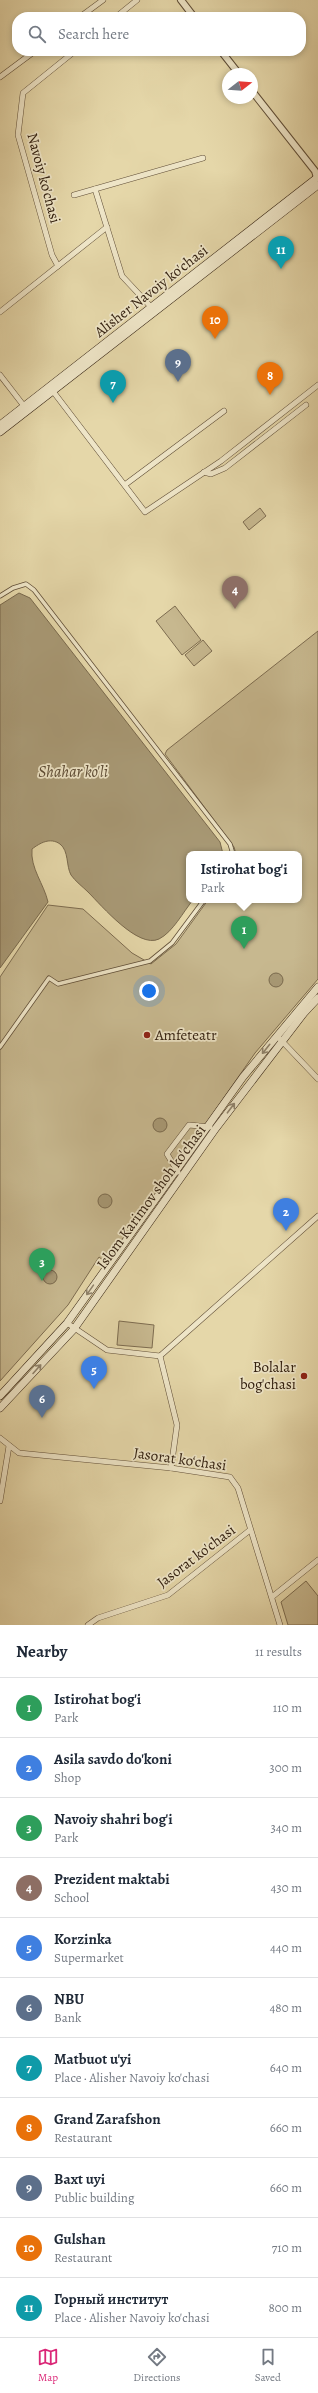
<!DOCTYPE html>
<html lang="en">
<head>
<meta charset="utf-8">
<style>
	:root { --surface:#fff; --page:#f6f6f7; --text:#1f2937; --muted:#747a83; --line:#e0e1e3; --accent:#db2777 }
	body { margin:0; font-family:Alegreya,serif; background:var(--page); color:var(--text) }
	.compass { position:absolute; left:222px; top:68px; width:36px; height:36px; border-radius:50%; background:var(--surface); box-shadow:0 2px 6px #0003; rotate:73deg }
	.you { position:absolute; left:149px; top:991px; width:14px; height:14px; margin:-10px; border:3px solid #fff; border-radius:50%; background:#1a73e8; box-shadow:0 0 0 6px #1a73e833 }
	.badge { display:grid; place-items:center; width:26px; height:26px; border-radius:50%; background:var(--accent); color:#fff; font-size:13px; font-weight:700 }
	.pin { position:absolute; translate:-50% -33px; filter:drop-shadow(0 1px 2px #0008) }
	.pin::after { content:''; position:absolute; top:21px; width:14px; height:12px; background:inherit; clip-path:polygon(0 0,100% 0,50% 100%) }
	.popup { position:absolute; left:186px; top:851px; width:116px; height:52px; box-sizing:border-box; display:grid; place-content:center; border-radius:8px; background:var(--surface); filter:drop-shadow(0 1px 3px #0005); font-size:13px; white-space:nowrap; color:var(--muted) }
	.popup b { font-size:15px; color:var(--text) }
	.popup::after { content:''; position:absolute; left:50%; top:100%; margin-left:-8px; border:8px solid transparent; border-top-color:var(--surface) }
	.list { margin:0; padding:0; list-style:none }
	h2 { display:flex; justify-content:space-between; align-items:center; height:52px; margin:0; padding:0 16px; font-size:17px }
	h2 small { font-size:13px; font-weight:400; color:var(--muted) }
	.list li { display:grid; grid-template-columns:26px 1fr auto; gap:12px; align-items:center; box-sizing:border-box; height:60px; padding:0 16px; border-top:1px solid var(--line) }
	.list b { display:block; font-size:15px; white-space:nowrap }
	.list p { margin:0; font-size:13px; white-space:nowrap; color:var(--muted) }
	.list em { font-size:13px; font-style:normal; color:var(--muted) }
	.icon { flex:none; width:22px; height:22px; fill:none; stroke:currentColor; stroke-width:2; stroke-linecap:round; stroke-linejoin:round }
	.map { position:relative; flex:none; width:318px; height:1625px; overflow:hidden }
	.search { position:absolute; background:var(--surface); box-shadow:0 2px 6px #0003; left:12px; right:12px; top:12px; height:44px; display:flex; align-items:center; gap:10px; box-sizing:border-box; padding:0 14px; border-radius:16px; color:var(--muted); font-size:15px }
	.sheet { height:712px; background:var(--surface) }
	nav { display:flex; justify-content:space-around; align-items:center; box-sizing:border-box; height:56px; border-top:1px solid var(--line); background:var(--surface); font-size:11px; color:var(--muted) }
	nav a { display:grid; justify-items:center; gap:2px }
	nav .on { color:var(--accent) }
	.map>svg:first-child { display:block }
</style>
</head>
<body>
<div class="map">
<svg width="318" height="1625" viewBox="0 0 318 1625">
	<rect width="100%" height="100%" fill="#e5d7a9"/>
	<filter id="stains"><feTurbulence type="fractalNoise" baseFrequency=".005" numOctaves="4"/><feColorMatrix values="0 0 0 0 .2 0 0 0 0 .09 0 0 0 0 .02 0 0 0 .5 -.17"/></filter>
	<radialGradient id="worn" r=".72"><stop offset=".6" stop-color="#630" stop-opacity="0"/><stop offset="1" stop-color="#630" stop-opacity=".3"/></radialGradient>
	<g fill="#c7b88f" stroke="#7d6c50">
		<path d="M260 508 266 516 249 530 243 522Z"/>
		<path d="M175 606 201 640 182 655 156 621Z"/>
		<path d="M318 631V979L255 1053 108 1264 99 1257 68 1305 0 1381V977L48 905 83 909 132 953 151 964 176 944 208 900H299V854H236L234 847 165 754 167 750Z"/>
		<path d="M203 640 212 651 194 666 185 655Z"/>
		<path d="M119 1321 154 1325 152 1348 117 1345Z"/>
		<path d="M306 1581 318 1596V1625H288L281 1602Z"/>
	</g>
	<g fill="#a89975" stroke="#79694d">
		<path d="M19 593 30 598 220 842 223 854H189V900H193C183 912 173 932 159 939 138 949 102 906 88 892 83 887 75 881 71 875 66 866 69 851 60 844 50 837 40 843 32 849 30 868 44 884 48 902L0 968V605Z"/>
		<circle cx="276" cy="980" r="7"/>
		<circle cx="160" cy="1125" r="7"/>
		<circle cx="105" cy="1201" r="7"/>
		<circle cx="50" cy="1277" r="7"/>
	</g>
	<g fill="none" stroke-linecap="round" stroke-linejoin="round">
		<g stroke="#604e37" stroke-width="5">
			<g id="pedestrian">
				<path d="M0 596 13 588 26 584 34 590 230 844 233 854"/>
				<path d="M0 1047 49 978 58 984 150 961 172 943 204 900"/>
			</g>
		</g>
		<g stroke="#604e37" stroke-width="6">
			<g id="minor">
				<path d="M80 17 103 0"/>
				<path d="M116 17 137 0"/>
				<path d="M0 77 35 51"/>
				<path d="M95 189 122 276 152 308"/>
				<path d="M74 195 203 158"/>
				<path d="M58 266 52 255 18 135 23 93 75 51"/>
				<path d="M0 312 107 227"/>
				<path d="M0 375 24 406"/>
				<path d="M52 390 145 512 221 461 318 385"/>
				<path d="M204 472 211 474 225 468 306 405"/>
				<path d="M126 484 224 411"/>
				<path d="M280 1039 318 1079"/>
				<path d="M178 1172 167 1154 189 1125 210 1127"/>
				<path d="M67 1323 107 1350 160 1356 318 1216"/>
				<path d="M160 1356 177 1425 171 1468"/>
				<path d="M0 1438 19 1453 171 1468 230 1477 238 1488 280 1625"/>
				<path d="M0 1501 9 1446"/>
				<path d="M272 1597 318 1560"/>
				<path d="M88 1625 98 1618 168 1595 250 1530"/>
			</g>
		</g>
		<g stroke="#604e37" stroke-width="8">
			<g id="tertiary">
				<path d="M181 0 194 17"/>
				<path d="M221 51 239 74"/>
				<path d="M252 91 315 171 317 178"/>
			</g>
		</g>
		<g stroke="#332111" stroke-width="8">
			<g id="secondary">
				<path d="M0 425 318 177"/>
				<path d="M0 432 318 185"/>
				<path d="M0 1396 67 1323 243 1077 318 987"/>
				<path d="M0 1408 74 1329 216 1128 304 1013 318 998"/>
			</g>
		</g>
		<use href="#pedestrian" stroke="#eee5c7" stroke-width="3.5"/>
		<use href="#minor" stroke="#eee5c7" stroke-width="5"/>
		<use href="#tertiary" stroke="#eee5c7" stroke-width="6"/>
		<use href="#secondary" stroke="#eee5c7" stroke-width="7"/>
	</g>
	<defs><path id="oneway-shaft" d="M-6 0H5M1.5-3L5.5 0L1.5 3" fill="none" stroke-width="1.6" stroke-linecap="round" stroke-linejoin="round"/></defs>
	<g stroke="#90836c">
		<use href="#oneway-shaft" transform="translate(266 1049) rotate(129)"/>
		<use href="#oneway-shaft" transform="translate(231 1108) rotate(-53)"/>
		<use href="#oneway-shaft" transform="translate(90 1290) rotate(125)"/>
		<use href="#oneway-shaft" transform="translate(37 1369) rotate(-48)"/>
	</g>
	<g fill="#8f2418" stroke="#eee5c7" stroke-width="1.5">
		<circle cx="147" cy="1035" r="4"/>
		<circle cx="304" cy="1376" r="4"/>
	</g>
	<g text-anchor="middle" stroke-width="3.5" stroke-linejoin="round" paint-order="stroke">
		<g font-size="15" fill="#332111" stroke="#eee5c7">
			<text transform="translate(44 178) rotate(75)" y="5">Navoiy ko'chasi</text>
			<text transform="translate(151 291) rotate(-38)" y="5">Alisher Navoiy ko'chasi</text>
			<text transform="translate(151 1197) rotate(-54)" y="5">Islom Karimov shoh ko'chasi</text>
			<text transform="translate(180 1459) rotate(8)" y="5">Jasorat ko‘chasi</text>
			<text transform="translate(196 1556) rotate(-37)" y="5">Jasorat ko'chasi</text>
		</g>
		<g font-size="15" fill="#332111" stroke="#eee5c7" text-anchor="start">
			<text x="155" y="1040">Amfeteatr</text>
			<text x="296" y="1372" text-anchor="end">Bolalar<tspan x="296" dy="17">bog'chasi</tspan></text>
		</g>
		<g font-size="16" font-style="italic" fill="#5c4b34" stroke="#eee5c7">
			<text x="73" y="777">Shahar ko'li</text>
		</g>
	</g>
	<rect width="100%" height="100%" filter="url(#stains)"/>
	<rect width="100%" height="100%" fill="url(#worn)"/>
</svg>
<svg class="compass" viewBox="-18 -18 36 36"><path d="M0-13l5 13h-10z" fill="#e53935"/><path d="M0 13l5-13h-10z" fill="#747a83"/></svg>
<div class="you"></div>
<div class="pin badge" style="left:244px;top:949px;background:#2e9e5b">1</div>
<div class="popup"><b>Istirohat bog'i</b>Park</div>
<div class="pin badge" style="left:286px;top:1231px;background:#3f7fe0">2</div>
<div class="pin badge" style="left:42px;top:1281px;background:#2e9e5b">3</div>
<div class="pin badge" style="left:235px;top:609px;background:#8d6e63">4</div>
<div class="pin badge" style="left:94px;top:1389px;background:#3f7fe0">5</div>
<div class="pin badge" style="left:42px;top:1418px;background:#5c6f8a">6</div>
<div class="pin badge" style="left:113px;top:403px;background:#0f9aa8">7</div>
<div class="pin badge" style="left:270px;top:395px;background:#e8710a">8</div>
<div class="pin badge" style="left:178px;top:382px;background:#5c6f8a">9</div>
<div class="pin badge" style="left:215px;top:339px;background:#e8710a">10</div>
<div class="pin badge" style="left:281px;top:269px;background:#0f9aa8">11</div>
<div class="search"><svg class="icon" aria-label="search" viewBox="0 0 24 24"><circle cx="10" cy="10" r="6"/><path d="M15 15l6 6"/></svg>Search here</div>
</div>
<section class="sheet">
<h2>Nearby<small>11 results</small></h2>
<ul class="list">
<li><span class="badge" style="background:#2e9e5b">1</span><div><b>Istirohat bog'i</b><p>Park</p></div><em>110 m</em></li>
<li><span class="badge" style="background:#3f7fe0">2</span><div><b>Asila savdo do'koni</b><p>Shop</p></div><em>300 m</em></li>
<li><span class="badge" style="background:#2e9e5b">3</span><div><b>Navoiy shahri bog'i</b><p>Park</p></div><em>340 m</em></li>
<li><span class="badge" style="background:#8d6e63">4</span><div><b>Prezident maktabi</b><p>School</p></div><em>430 m</em></li>
<li><span class="badge" style="background:#3f7fe0">5</span><div><b>Korzinka</b><p>Supermarket</p></div><em>440 m</em></li>
<li><span class="badge" style="background:#5c6f8a">6</span><div><b>NBU</b><p>Bank</p></div><em>480 m</em></li>
<li><span class="badge" style="background:#0f9aa8">7</span><div><b>Matbuot u'yi</b><p>Place · Alisher Navoiy ko'chasi</p></div><em>640 m</em></li>
<li><span class="badge" style="background:#e8710a">8</span><div><b>Grand Zarafshon</b><p>Restaurant</p></div><em>660 m</em></li>
<li><span class="badge" style="background:#5c6f8a">9</span><div><b>Baxt uyi</b><p>Public building</p></div><em>660 m</em></li>
<li><span class="badge" style="background:#e8710a">10</span><div><b>Gulshan</b><p>Restaurant</p></div><em>710 m</em></li>
<li><span class="badge" style="background:#0f9aa8">11</span><div><b>Горный институт</b><p>Place · Alisher Navoiy ko'chasi</p></div><em>800 m</em></li>
</ul>
</section>
<nav>
<a class="on"><svg class="icon" aria-label="map" viewBox="0 0 24 24"><path d="M3 6l6-2 6 2 6-2v14l-6 2-6-2-6 2zM9 4v14M15 6v14"/></svg>Map</a>
<a><svg class="icon" aria-label="directions" viewBox="0 0 24 24"><path d="M12 3l9 9-9 9-9-9zM9 14v-3h6M13 9l2 2-2 2"/></svg>Directions</a>
<a><svg class="icon" aria-label="saved" viewBox="0 0 24 24"><path d="M7 4h10v16l-5-4-5 4z"/></svg>Saved</a>
</nav>
</body>
</html>
